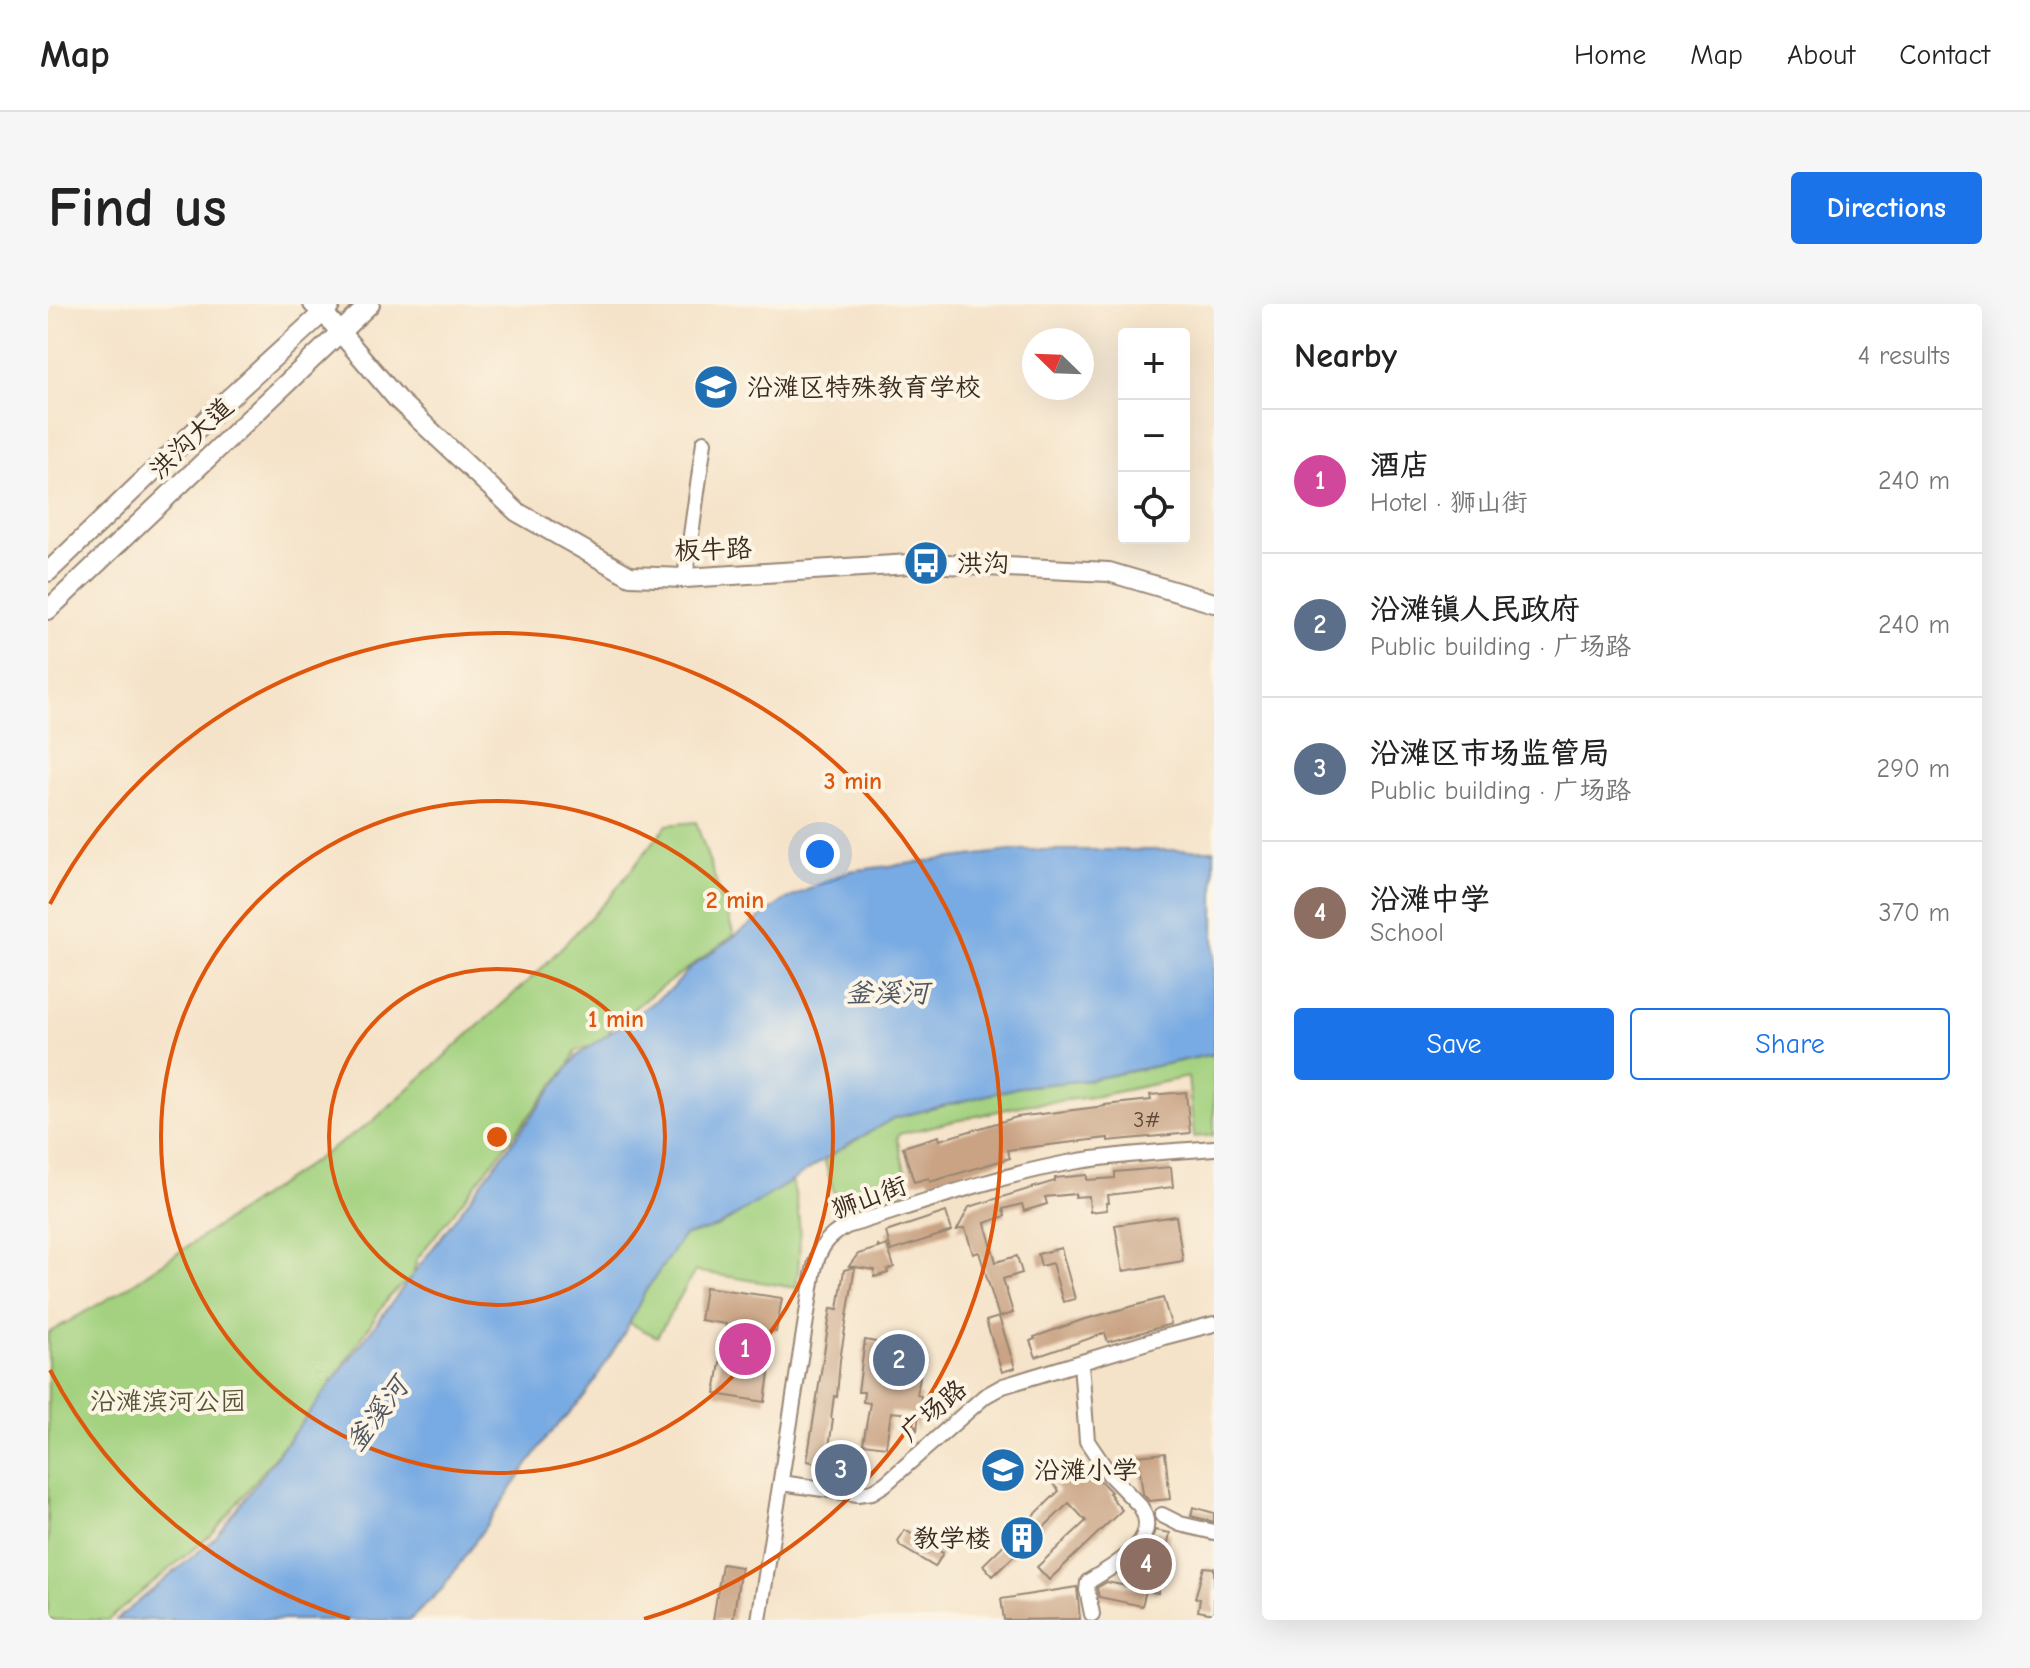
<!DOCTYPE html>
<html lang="en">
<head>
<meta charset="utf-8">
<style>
	:root { --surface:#fff; --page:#f6f6f6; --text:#222; --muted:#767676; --line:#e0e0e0; --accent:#1a73e8 }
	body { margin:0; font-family:"Comic Neue","LXGW WenKai TC",sans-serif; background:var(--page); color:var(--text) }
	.controls { position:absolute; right:24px; top:24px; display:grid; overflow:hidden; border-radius:8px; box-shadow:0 8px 32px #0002 }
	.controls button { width:72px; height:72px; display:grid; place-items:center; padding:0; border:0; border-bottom:2px solid var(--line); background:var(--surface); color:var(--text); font:40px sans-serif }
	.compass { position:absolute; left:974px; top:24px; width:72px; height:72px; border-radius:50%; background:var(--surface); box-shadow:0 8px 32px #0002; rotate:293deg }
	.you { position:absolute; left:772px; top:550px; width:28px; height:28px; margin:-20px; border:6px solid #fff; border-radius:50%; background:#1a73e8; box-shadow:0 0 0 12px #1a73e833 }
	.badge { display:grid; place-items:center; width:52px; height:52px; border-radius:50%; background:var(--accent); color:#fff; font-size:26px; font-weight:700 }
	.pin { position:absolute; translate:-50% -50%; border:4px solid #fff; box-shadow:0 2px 8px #0006 }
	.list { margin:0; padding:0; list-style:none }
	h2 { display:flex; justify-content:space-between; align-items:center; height:104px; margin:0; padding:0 32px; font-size:34px }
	h2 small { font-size:26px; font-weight:400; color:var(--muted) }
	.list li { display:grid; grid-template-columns:52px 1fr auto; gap:24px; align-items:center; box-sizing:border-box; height:144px; padding:0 32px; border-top:2px solid var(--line) }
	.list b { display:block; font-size:30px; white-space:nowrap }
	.list p { margin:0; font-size:26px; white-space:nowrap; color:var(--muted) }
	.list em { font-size:26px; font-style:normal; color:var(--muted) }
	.actions { display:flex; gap:16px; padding:24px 32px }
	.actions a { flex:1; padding:18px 0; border:2px solid var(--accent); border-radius:8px; text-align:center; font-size:28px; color:var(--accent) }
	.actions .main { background:var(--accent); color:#fff }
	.icon { flex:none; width:44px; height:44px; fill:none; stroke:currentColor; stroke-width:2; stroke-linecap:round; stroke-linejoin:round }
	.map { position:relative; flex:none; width:1166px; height:1316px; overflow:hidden; border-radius:8px }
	header { display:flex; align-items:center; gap:48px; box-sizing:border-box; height:112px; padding:0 40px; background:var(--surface); border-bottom:2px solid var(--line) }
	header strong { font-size:38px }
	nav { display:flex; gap:44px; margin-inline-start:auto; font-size:28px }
	.intro { display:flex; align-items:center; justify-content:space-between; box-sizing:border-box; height:192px; padding:0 48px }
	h1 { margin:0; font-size:56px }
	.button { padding:20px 36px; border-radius:8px; background:var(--accent); color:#fff; font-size:28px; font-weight:700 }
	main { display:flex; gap:48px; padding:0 48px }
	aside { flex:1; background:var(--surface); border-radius:8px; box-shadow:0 8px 32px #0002 }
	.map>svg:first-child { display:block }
</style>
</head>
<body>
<header>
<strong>Map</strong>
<nav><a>Home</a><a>Map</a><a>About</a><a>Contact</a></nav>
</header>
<div class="intro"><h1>Find us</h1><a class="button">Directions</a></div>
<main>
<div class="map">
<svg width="1166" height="1316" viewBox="0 0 1166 1316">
	<rect width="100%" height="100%" fill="#fcf5e5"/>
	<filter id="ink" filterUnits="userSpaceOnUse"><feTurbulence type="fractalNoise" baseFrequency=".0125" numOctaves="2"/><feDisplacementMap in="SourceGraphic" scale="16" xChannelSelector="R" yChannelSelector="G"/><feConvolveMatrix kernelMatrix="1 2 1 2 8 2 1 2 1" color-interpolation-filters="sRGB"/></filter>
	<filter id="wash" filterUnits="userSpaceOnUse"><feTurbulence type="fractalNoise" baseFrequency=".006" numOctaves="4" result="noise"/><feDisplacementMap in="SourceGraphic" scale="32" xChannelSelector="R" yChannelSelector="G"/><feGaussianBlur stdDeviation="1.8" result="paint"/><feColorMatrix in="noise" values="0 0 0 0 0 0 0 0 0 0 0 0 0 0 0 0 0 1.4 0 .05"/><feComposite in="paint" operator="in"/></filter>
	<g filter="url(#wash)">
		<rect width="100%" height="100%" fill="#f5e3c9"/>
		<g fill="#a3d17f" stroke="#6f7e4e" stroke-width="2">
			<path d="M648 518 686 631 600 693 563 723 559 733 547 741 528 747 521 761 369 955 364 975 351 983 340 994 272 1096 166 1228 60 1316H0V1029L72 988 325 817 492 666 561 594 619 521Z"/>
			<path d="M1166 750V831L1146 833 1140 773 1044 793 976 801 851 830 849 834 863 889 811 905 787 892 776 855 846 814 972 783 1040 776Z"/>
			<path d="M744 877C754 913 753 947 748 984L647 967 609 1033 581 1019 597 988 635 932 669 923Z"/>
		</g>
		<path fill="#78aae3" stroke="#5a6a80" stroke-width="2" d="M969 546H1166V750L1040 776 972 783 846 814 791 846 736 882 669 923 635 932 597 988 574 1033 537 1092 499 1133 395 1284 362 1316H68L168 1233 529 752 625 684 642 664 737 596 801 567Z"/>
		<g id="blocks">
			<g fill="#c9a383">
				<path d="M1138 788 1142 829 1060 837V834L959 846 962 854 882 878 881 874 866 878 855 843 891 832 892 836 969 813 1057 802V801L1103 796 1102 791Z"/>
				<path d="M1123 863 1125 883 1060 891 1061 899H1058L1059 906 1042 908 1041 892 1027 893 1028 890 997 893 999 900 976 907 974 900 955 905 957 912 937 919 948 958 969 952 974 969 955 975 965 1009 951 1013 931 948 925 950 917 924 909 926 921 903 1007 877V874L1039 871V876L1067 874V868Z"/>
				<path d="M898 908 904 927 843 947 838 928Z"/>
				<path d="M1128 912 1135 957 1075 967 1067 921Z"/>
				<path d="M830 941 831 944 839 941 846 963 839 966 840 969 826 973 827 966 807 963 792 1056 789 1093 786 1092 783 1115H785L780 1150 813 1155 810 1178 774 1172 775 1160 759 1157 783 1004 790 1005 796 966 806 963 801 962 810 950 830 944Z"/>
				<path d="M1013 944 1027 995 1015 998 1004 959 993 962 990 950Z"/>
				<path d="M657 983 734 994 728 1028 722 1027 717 1061 722 1062 717 1098 667 1090 678 1020 652 1016Z"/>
				<path d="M1115 994 1123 1020 1060 1038 1057 1029 988 1053 982 1037 987 1035 986 1033 1034 1016Z"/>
				<path d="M951 1013 967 1064 954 1068 938 1017Z"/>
				<path d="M817 1036 876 1047 869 1091 873 1092 869 1127 862 1110 843 1108 838 1143 815 1140 822 1099 815 1098 816 1088H810Z"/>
				<path d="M1117 1149 1122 1195 1101 1197 1095 1190 1090 1152Z"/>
				<path d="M1032 1155 1063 1188 1061 1189 1064 1192 1063 1193 1074 1206 1001 1276 989 1263 1038 1217 1021 1199 945 1272 935 1261 1011 1187 1005 1180Z"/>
				<path d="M1145 1203 1166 1209V1218L1143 1212Z"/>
				<path d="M857 1226 895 1249 887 1263 852 1242 850 1237Z"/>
				<path d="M1107 1226 1122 1229 1110 1289 1098 1286 1094 1302 1051 1293 1049 1284 1059 1278 1093 1285 1102 1240Z"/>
				<path d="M674 1260 693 1263 685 1316H665Z"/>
				<path d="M1156 1263 1166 1264V1310L1150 1307 1152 1295 1147 1294Z"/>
				<path d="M1029 1283 1032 1315 956 1316 953 1295Z"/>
			</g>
		</g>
	</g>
	<g filter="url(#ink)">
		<use href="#blocks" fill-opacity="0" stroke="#988674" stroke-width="2"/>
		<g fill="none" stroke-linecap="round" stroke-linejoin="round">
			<g stroke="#988674" stroke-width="18">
				<g id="minor">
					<path d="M637 274 656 138"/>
					<path d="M1033 1059 1039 1137 1062 1171 1092 1202C1116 1238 1064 1262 1040 1278L1039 1286 1044 1310"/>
					<path d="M733 1179 810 1190 824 1188 837 1180 937 1092 955 1082 1116 1033 1166 1020"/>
					<path d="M1114 1211 1132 1220 1166 1228"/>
					<path d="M711 1316 765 971C769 948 777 933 799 922 873 899 948 872 1025 858 1071 850 1119 848 1166 844"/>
				</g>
			</g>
			<g stroke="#988674" stroke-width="22">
				<g id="major">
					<path d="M265 0 275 8 349 95 469 208 582 272 637 274 878 259 1061 268 1166 299"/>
					<path d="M0 268 177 98 282 2"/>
					<path d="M0 306 322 0"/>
				</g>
			</g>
			<use href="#minor" stroke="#fff" stroke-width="14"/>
			<use href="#major" stroke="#fff" stroke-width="18"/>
		</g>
	</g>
	<g fill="none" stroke="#df570d" stroke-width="4">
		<circle cx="449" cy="833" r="168"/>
		<circle cx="449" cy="833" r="336"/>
		<path d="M302 1315A504 504 0 0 1 2 1066M2 600A504 504 0 1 1 596 1315"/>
	</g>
	<defs>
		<g id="school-disc" transform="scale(2.3)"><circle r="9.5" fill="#1f6fb2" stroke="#fcf5e5"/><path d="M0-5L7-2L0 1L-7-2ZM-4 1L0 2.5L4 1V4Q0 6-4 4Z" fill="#fff"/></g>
		<g id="bus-disc" transform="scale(2.3)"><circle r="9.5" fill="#1f6fb2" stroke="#fcf5e5"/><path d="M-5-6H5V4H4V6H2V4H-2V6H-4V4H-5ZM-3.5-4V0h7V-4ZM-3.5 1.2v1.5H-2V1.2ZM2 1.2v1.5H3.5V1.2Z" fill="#fff"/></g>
		<g id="building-disc" transform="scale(2.3)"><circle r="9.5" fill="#1f6fb2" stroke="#fcf5e5"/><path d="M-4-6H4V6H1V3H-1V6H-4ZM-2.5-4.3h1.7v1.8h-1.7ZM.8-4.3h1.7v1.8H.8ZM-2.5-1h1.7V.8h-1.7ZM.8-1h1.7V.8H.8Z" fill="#fff"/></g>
	</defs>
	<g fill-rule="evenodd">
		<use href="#school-disc" x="668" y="83"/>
		<use href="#bus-disc" x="878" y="259"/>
		<use href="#school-disc" x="955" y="1166"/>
		<use href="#building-disc" x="974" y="1234"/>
	</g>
	<g text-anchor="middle" stroke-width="8" stroke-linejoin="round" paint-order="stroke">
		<g font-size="22" fill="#5e4837">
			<text x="1099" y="823">3#</text>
		</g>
		<g font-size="26" fill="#3b2a1e" stroke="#fcf5e5" text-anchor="start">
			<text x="699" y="92">沿滩区特殊教育学校</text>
			<text x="909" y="268">洪沟</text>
			<text x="986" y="1175">沿滩小学</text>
			<text x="943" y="1243" text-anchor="end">教学楼</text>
		</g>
		<g font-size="26" fill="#3b2a1e" stroke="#fcf5e5">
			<text transform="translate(143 134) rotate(-44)" y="9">洪沟大道</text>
			<text transform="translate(665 245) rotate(-2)" y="9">板牛路</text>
			<text transform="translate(821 893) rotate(-20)" y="9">狮山街</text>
			<text transform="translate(885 1106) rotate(-41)" y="9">广场路</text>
		</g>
		<g font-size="26" fill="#555436" stroke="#fcf5e5">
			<text x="120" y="1106">沿滩滨河公园</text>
		</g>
		<g font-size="28" font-style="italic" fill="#505763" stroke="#fcf5e5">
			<text x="839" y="698">釜溪河</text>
			<text transform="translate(328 1110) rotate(-53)" y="10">釜溪河</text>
		</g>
	</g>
	<circle cx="449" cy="833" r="12" fill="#df570d" stroke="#fcf5e5" stroke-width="4"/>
	<g font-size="24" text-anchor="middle" font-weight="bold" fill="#df570d" stroke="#fcf5e5" stroke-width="8" stroke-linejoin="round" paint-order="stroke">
		<text x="805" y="485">3 min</text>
		<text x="687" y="604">2 min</text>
		<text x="568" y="723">1 min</text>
	</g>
</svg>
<div class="controls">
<button>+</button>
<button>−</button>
<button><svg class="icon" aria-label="locate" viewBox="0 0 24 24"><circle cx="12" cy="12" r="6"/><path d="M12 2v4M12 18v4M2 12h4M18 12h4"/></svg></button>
</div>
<svg class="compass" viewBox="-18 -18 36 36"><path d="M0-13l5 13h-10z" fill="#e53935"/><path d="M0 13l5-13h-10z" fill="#767676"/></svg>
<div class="you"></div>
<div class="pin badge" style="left:697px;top:1045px;background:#d1479c">1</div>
<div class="pin badge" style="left:851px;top:1056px;background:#5c6f8a">2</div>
<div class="pin badge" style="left:793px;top:1166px;background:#5c6f8a">3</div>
<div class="pin badge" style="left:1098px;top:1260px;background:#8d6e63">4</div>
</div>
<aside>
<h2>Nearby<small>4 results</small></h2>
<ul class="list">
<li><span class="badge" style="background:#d1479c">1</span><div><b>酒店</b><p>Hotel · 狮山街</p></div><em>240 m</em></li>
<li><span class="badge" style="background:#5c6f8a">2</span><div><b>沿滩镇人民政府</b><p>Public building · 广场路</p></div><em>240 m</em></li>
<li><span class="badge" style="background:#5c6f8a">3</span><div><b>沿滩区市场监管局</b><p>Public building · 广场路</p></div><em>290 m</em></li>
<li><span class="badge" style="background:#8d6e63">4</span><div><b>沿滩中学</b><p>School</p></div><em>370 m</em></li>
</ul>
<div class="actions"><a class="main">Save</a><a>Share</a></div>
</aside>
</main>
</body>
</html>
